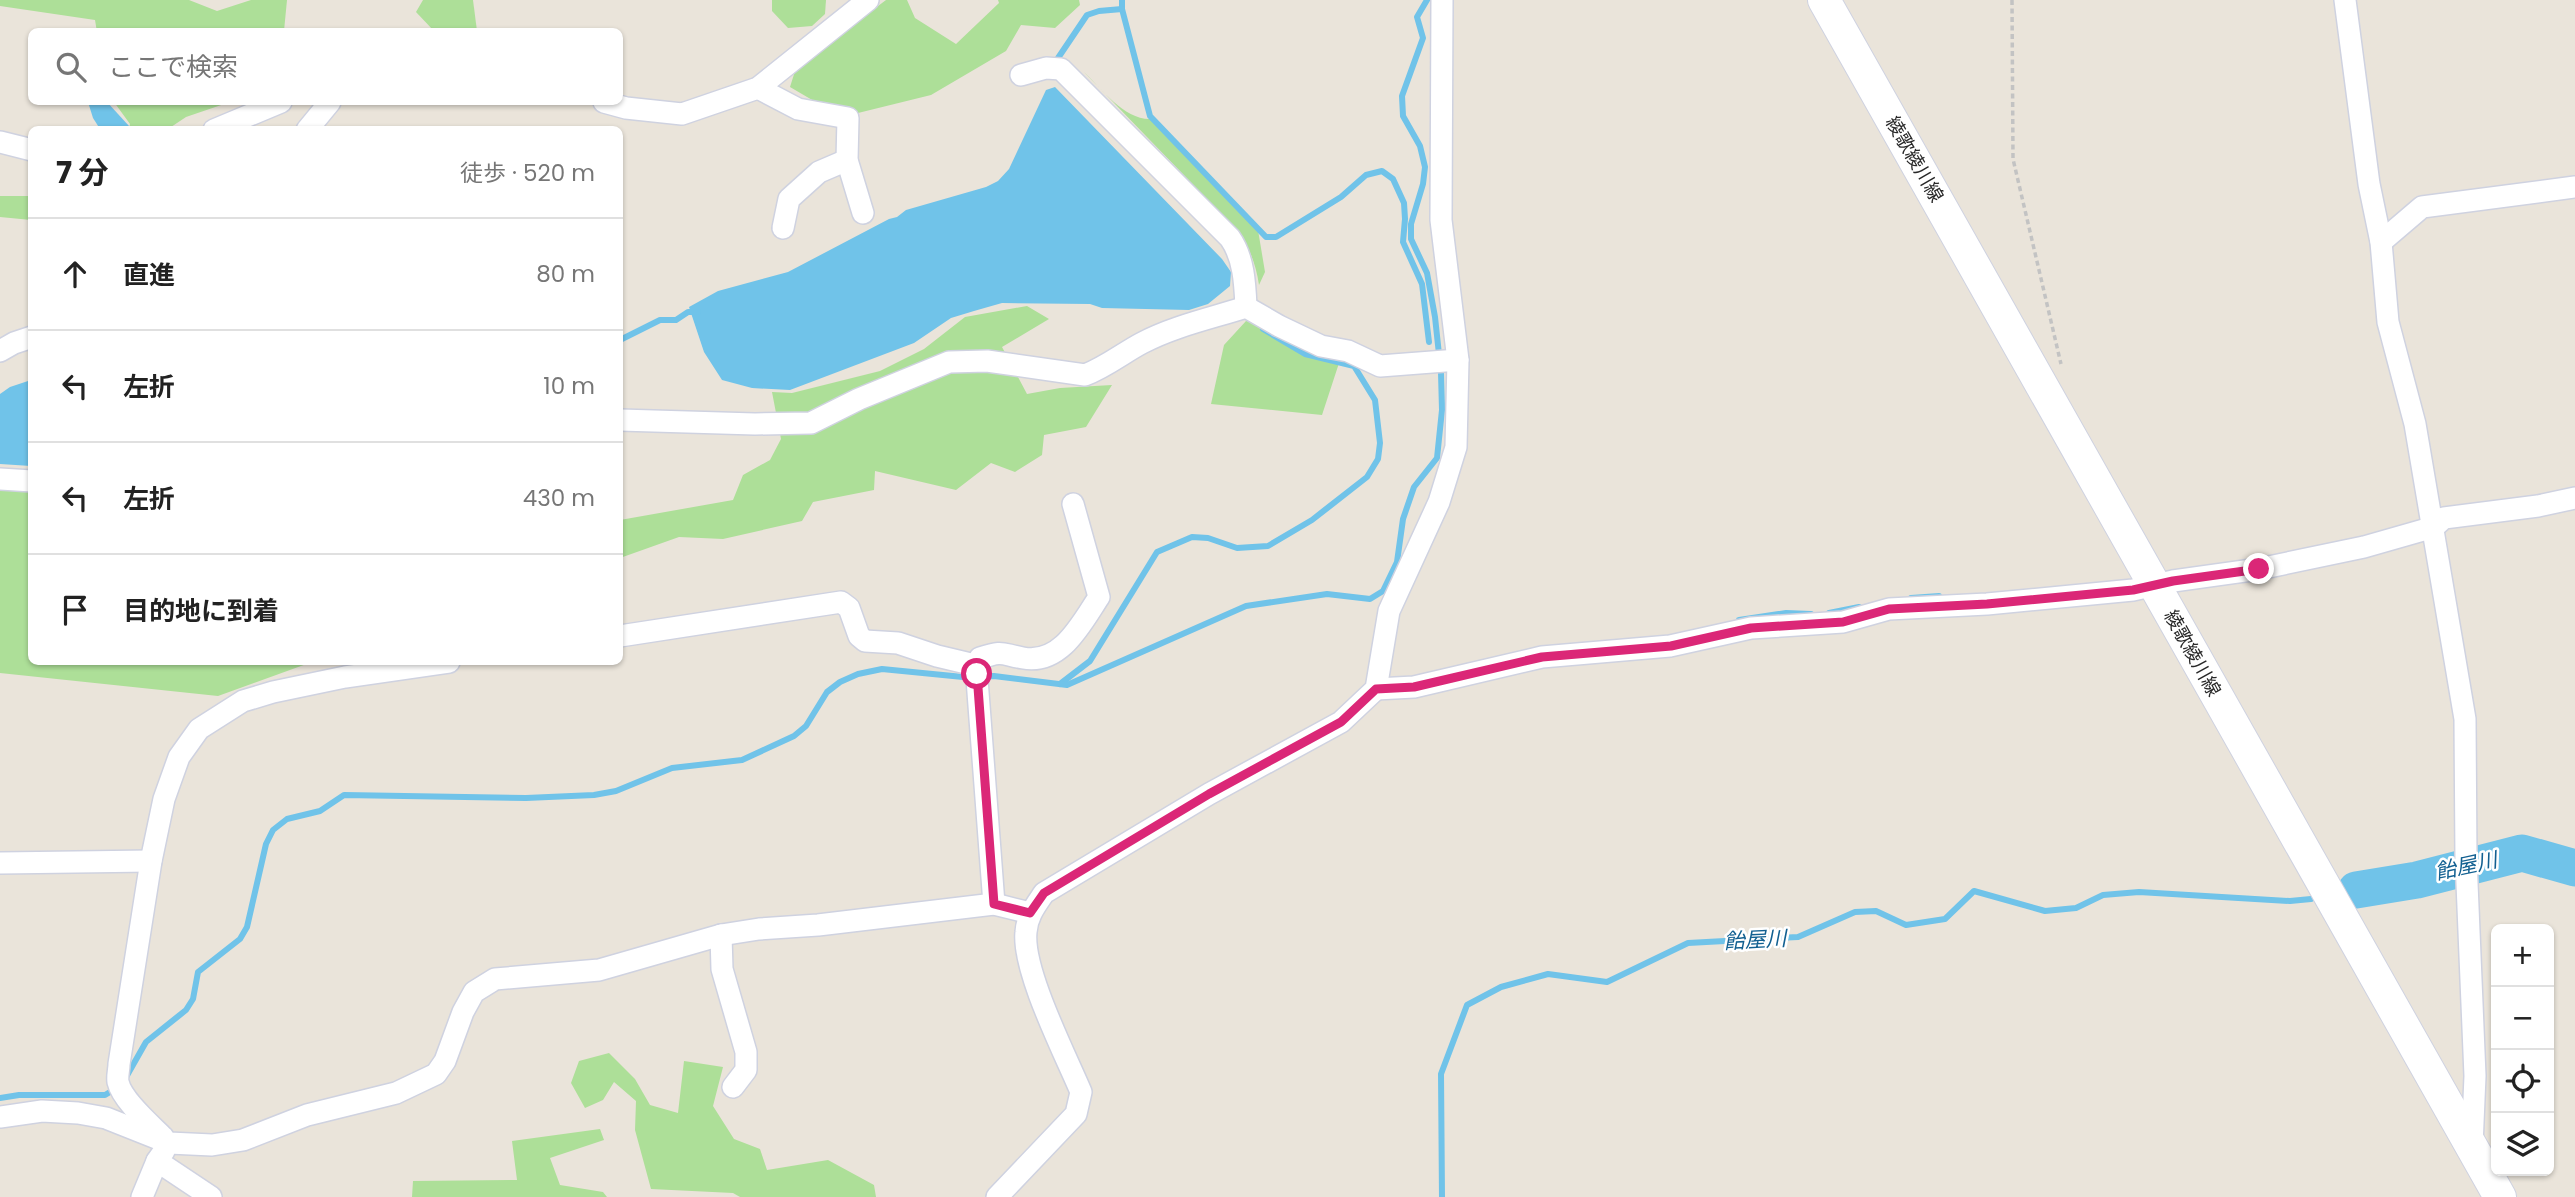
<!DOCTYPE html>
<html lang="ja">
<head>
<meta charset="utf-8">
<style>
	:root { --surface:#fff; --page:#f2f2f2; --text:#222; --muted:#767676; --line:#e0e0e0 }
	body { margin:0; font-family:Poppins,"Noto Sans JP",sans-serif; background:var(--page); color:var(--text) }
	.controls { position:absolute; right:21px; bottom:21px; display:grid; overflow:hidden; border-radius:10px; box-shadow:0 2px 5px #0004 }
	.controls button { width:63px; height:63px; display:grid; place-items:center; padding:0; border:0; border-bottom:2px solid var(--line); background:var(--surface); color:var(--text); font:35px sans-serif }
	.stop { position:absolute; width:21px; height:21px; margin:-16px; border:5px solid #db2777; border-radius:50%; background:#fff }
	.stop.end { background:#db2777; border-color:#fff; box-shadow:0 2px 7px #0008 }
	.list { margin:0; padding:0; list-style:none }
	h2 { display:flex; justify-content:space-between; align-items:center; height:91px; margin:0; padding:0 28px; font-size:30px }
	h2 small { font-size:23px; font-weight:400; color:var(--muted) }
	.list li { display:grid; grid-template-columns:46px 1fr auto; gap:21px; align-items:center; box-sizing:border-box; height:112px; padding:0 28px; border-top:2px solid var(--line) }
	.list b { display:block; font-size:26px; white-space:nowrap }
	.list em { font-size:23px; font-style:normal; color:var(--muted) }
	.icon { flex:none; width:38px; height:38px; fill:none; stroke:currentColor; stroke-width:2; stroke-linecap:round; stroke-linejoin:round }
	.map { position:relative; flex:none; width:2575px; height:1197px; overflow:hidden }
	.search { position:absolute; background:var(--surface); box-shadow:0 2px 5px #0004; left:28px; top:28px; width:595px; height:77px; display:flex; align-items:center; gap:18px; box-sizing:border-box; padding:0 24px; border-radius:10px; color:var(--muted); font-size:26px }
	.panel { position:absolute; background:var(--surface); box-shadow:0 2px 5px #0004; left:28px; top:126px; width:595px; height:539px; border-radius:10px }
	.map>svg:first-child { display:block }
</style>
</head>
<body>
<div class="map">
<svg width="2575" height="1197" viewBox="0 0 2575 1197">
	<rect width="100%" height="100%" fill="#eae4da"/>
	<g fill="#addf98">
		<path d="M0 0H189L217 11 251 0H287L284 31 97 32 95 20 0 6Z"/>
		<path d="M423 0H473L477 31H434L416 12Z"/>
		<path d="M772 0H826L825 14 812 26 788 28 772 11Z"/>
		<path d="M886 0H907L915 18 956 44 999 3 998 0H1079L1080 5 1055 28 1021 25 1006 51 931 95 858 113 819 104 790 87 796 68Z"/>
		<path d="M1084 72C1102 89 1124 120 1151 119L1258 230 1265 272 1259 285C1256 265 1250 248 1238 231Z"/>
		<path d="M114 102H230L186 117 168 129H129L130 124Z"/>
		<path d="M0 196H31V220L0 217Z"/>
		<path d="M1027 306 1049 319 1002 347 1027 394 1060 388 1112 385 1086 427 1044 435 1042 455 1015 472 991 463 956 490 875 471 874 490 813 502 802 521 723 539 679 537 620 558V520L733 500 743 475 770 460 781 439 772 392 792 393 880 371 924 349 965 317Z"/>
		<path d="M1246 321 1262 323 1308 352 1341 357 1322 415 1211 404 1224 345Z"/>
		<path d="M0 486 31 487 32 662H312L218 696 0 673Z"/>
		<path d="M609 1053 635 1079 650 1105 678 1113 684 1061 723 1067 713 1106 734 1139 760 1149 767 1170 828 1160 874 1185 876 1197H740L733 1193 651 1189 635 1130 636 1101 614 1082 603 1100 585 1108 571 1083 579 1061Z"/>
		<path d="M600 1129 604 1140 550 1158 560 1185 603 1192 607 1197H412L413 1181 517 1180 512 1141Z"/>
	</g>
	<g fill="#70c3e9">
		<path d="M1055 87 1222 259 1231 272 1230 286 1208 304 1189 310 1102 308 1090 304 1002 303 974 311 951 318 914 343 790 390 752 388 722 380 704 352 689 307 718 291 788 272 889 219 897 217 906 210 986 187 998 181 1009 169 1046 90Z"/>
		<path d="M88 102H107L129 126 126 129H100L93 118Z"/>
		<path d="M31 380V466L0 464V394L10 387Z"/>
	</g>
	<g fill="none" stroke-linecap="round" stroke-linejoin="round">
		<g stroke="#70c3e9" stroke-width="6">
			<path d="M1122 0V9L1150 116 1266 237H1276L1341 197 1366 175 1382 171 1393 179 1404 203 1405 219 1403 242 1422 284 1429 342"/>
			<path d="M1058 58 1087 15 1099 11 1122 9"/>
			<path d="M620 340 660 320H676L688 312H698"/>
			<path d="M1911 598 1939 596"/>
			<path d="M1829 613 1859 607"/>
			<path d="M1739 620 1786 613 1811 614"/>
			<path d="M1060 684 1090 661 1157 552 1192 537 1208 538 1237 548 1268 546 1312 520 1367 477 1378 459 1380 443 1375 400 1354 366 1305 354 1263 329"/>
			<path d="M125 1079 146 1042 186 1010 193 999 198 972 240 939 247 927 266 844 273 830 287 819 320 811 344 795 526 798 594 795 616 791 672 768 742 760 794 736 806 726 827 692 840 682 858 674 882 669 963 677 994 676 1067 685 1246 606 1327 594 1370 599 1383 591 1397 562 1403 519 1414 487 1437 458 1442 410 1441 373 1435 317 1427 273 1411 239V224L1423 184 1425 167 1420 146 1403 116 1402 96 1423 38 1417 17 1427 0"/>
			<path d="M0 1098 19 1095H105L115 1089"/>
			<path d="M1442 1197 1441 1074 1467 1005 1501 987 1548 974 1607 982 1688 943 1798 937 1855 912 1876 911 1906 925 1945 919 1974 891 2045 911 2076 908 2103 895 2139 892 2290 901 2311 899"/>
		</g>
		<path stroke="#70c3e9" stroke-width="37" d="M2356 890 2417 880 2522 853 2575 868"/>
		<g stroke="#cfd2e0" stroke-width="24">
			<g id="minor">
				<path d="M2345 0 2369 184 2381 242 2388 322 2415 424 2465 719 2466 859 2475 1076 2472 1146"/>
				<path d="M1021 75 1046 68 1061 69 1230 238C1244 258 1245 284 1246 307"/>
				<path d="M758 88 798 109 848 118 847 160 863 213"/>
				<path d="M604 102 626 108 682 114 758 88 868 0"/>
				<path d="M214 130 281 102"/>
				<path d="M307 130 330 102"/>
				<path d="M0 142 32 150"/>
				<path d="M783 228 789 199 819 172 847 160"/>
				<path d="M2381 242 2422 207 2575 187"/>
				<path d="M0 351 14 343 32 337"/>
				<path d="M620 420 755 424 811 423 859 399 949 362 987 361 1085 375C1106 367 1123 353 1142 343 1174 326 1212 318 1246 307L1279 326 1321 346 1348 351 1380 366 1458 360"/>
				<path d="M0 479 32 481"/>
				<path d="M620 636 841 602 849 608 859 636 865 641 898 643 937 656 979 666"/>
				<path d="M1376 689 1414 687 1542 657 1670 646 1751 628 1843 622 1889 609 1987 604 2133 590 2173 581 2259 569 2364 547 2434 527 2444 518 2538 506 2575 498"/>
				<path d="M0 863 151 861"/>
				<path d="M994 904 977 679 980 658C1005 650 1000 654 1023 658 1061 665 1081 624 1099 597L1073 504"/>
				<path d="M721 935 722 969 746 1052V1070L733 1087"/>
				<path d="M0 1117 42 1111 78 1113 106 1118 169 1143 212 1145 243 1140 307 1115 396 1093 436 1074 445 1061 463 1012 474 992 495 979 599 970 721 935 759 929 818 925 994 904 1030 913"/>
				<path d="M163 1137C150 1124 122 1100 118 1082 117 1076 119 1070 119 1064L151 861 164 799 179 757 199 729 243 701 273 692 345 677 449 662"/>
				<path d="M157 1161 211 1197"/>
				<path d="M142 1197 157 1161 164 1151"/>
				<path d="M997 1197 1076 1114 1081 1092C1065 1054 1022 970 1026 932 1027 916 1036 905 1044 893L1209 794 1341 722 1376 689 1389 611 1439 502 1456 447 1458 360 1441 220 1442 0"/>
			</g>
		</g>
		<g stroke="#cfd2e0" stroke-width="34">
			<path id="secondary" d="M1824 0 2500 1197"/>
		</g>
		<path stroke="#c3c3c3" stroke-width="3.5" stroke-dasharray="5 3.5" stroke-linecap="butt" d="M2012 0 2013 159 2061 364"/>
		<use href="#minor" stroke="#fff" stroke-width="21"/>
		<use href="#secondary" stroke="#fff" stroke-width="32"/>
	</g>
	<g fill="none" stroke-linecap="round" stroke-linejoin="round">
		<path stroke="#db2777" stroke-width="9" d="M977 674 994 904 1030 913 1044 893 1209 794 1341 722 1376 689 1414 687 1542 657 1671 646 1751 628 1843 622 1889 609 1987 604 2133 590 2173 581 2259 569"/>
	</g>
	<g text-anchor="middle" stroke-width="5" stroke-linejoin="round" paint-order="stroke">
		<g font-size="19" fill="#282828" stroke="#fff">
			<text transform="translate(1915 159) rotate(60)" y="7">綾歌綾川線</text>
			<text transform="translate(2193 653) rotate(61)" y="7">綾歌綾川線</text>
		</g>
		<g font-size="21" font-style="italic" fill="#126091" stroke="#fff">
			<text transform="translate(2466 866) rotate(-12)" y="7">飴屋川</text>
			<text transform="translate(1755 940) rotate(-3)" y="7">飴屋川</text>
		</g>
	</g>
</svg>
<div class="controls">
<button>+</button>
<button>−</button>
<button><svg class="icon" aria-label="locate" viewBox="0 0 24 24"><circle cx="12" cy="12" r="6"/><path d="M12 2v4M12 18v4M2 12h4M18 12h4"/></svg></button>
<button><svg class="icon" aria-label="layers" viewBox="0 0 24 24"><path d="M12 4l9 5-9 5-9-5zM3 14l9 5 9-5"/></svg></button>
</div>
<div class="stop" style="left:977px;top:674px"></div>
<div class="stop end" style="left:2259px;top:569px"></div>
<div class="search"><svg class="icon" aria-label="search" viewBox="0 0 24 24"><circle cx="10" cy="10" r="6"/><path d="M15 15l6 6"/></svg>ここで検索</div>
<section class="panel">
<h2>7 分<small>徒歩 · 520 m</small></h2>
<ul class="list">
<li><svg class="icon" aria-label="ahead" viewBox="0 0 24 24"><path d="M12 20V5M6 11l6-6 6 6"/></svg><div><b>直進</b></div><em>80 m</em></li>
<li><svg class="icon" aria-label="left" viewBox="0 0 24 24"><path d="M17 20v-9H6M10 6l-5 5 5 5"/></svg><div><b>左折</b></div><em>10 m</em></li>
<li><svg class="icon" aria-label="left" viewBox="0 0 24 24"><path d="M17 20v-9H6M10 6l-5 5 5 5"/></svg><div><b>左折</b></div><em>430 m</em></li>
<li><svg class="icon" aria-label="arrive" viewBox="0 0 24 24"><path d="M6 21V4h12l-3 4 3 4H6"/></svg><div><b>目的地に到着</b></div></li>
</ul>
</section>
</div>
</body>
</html>
